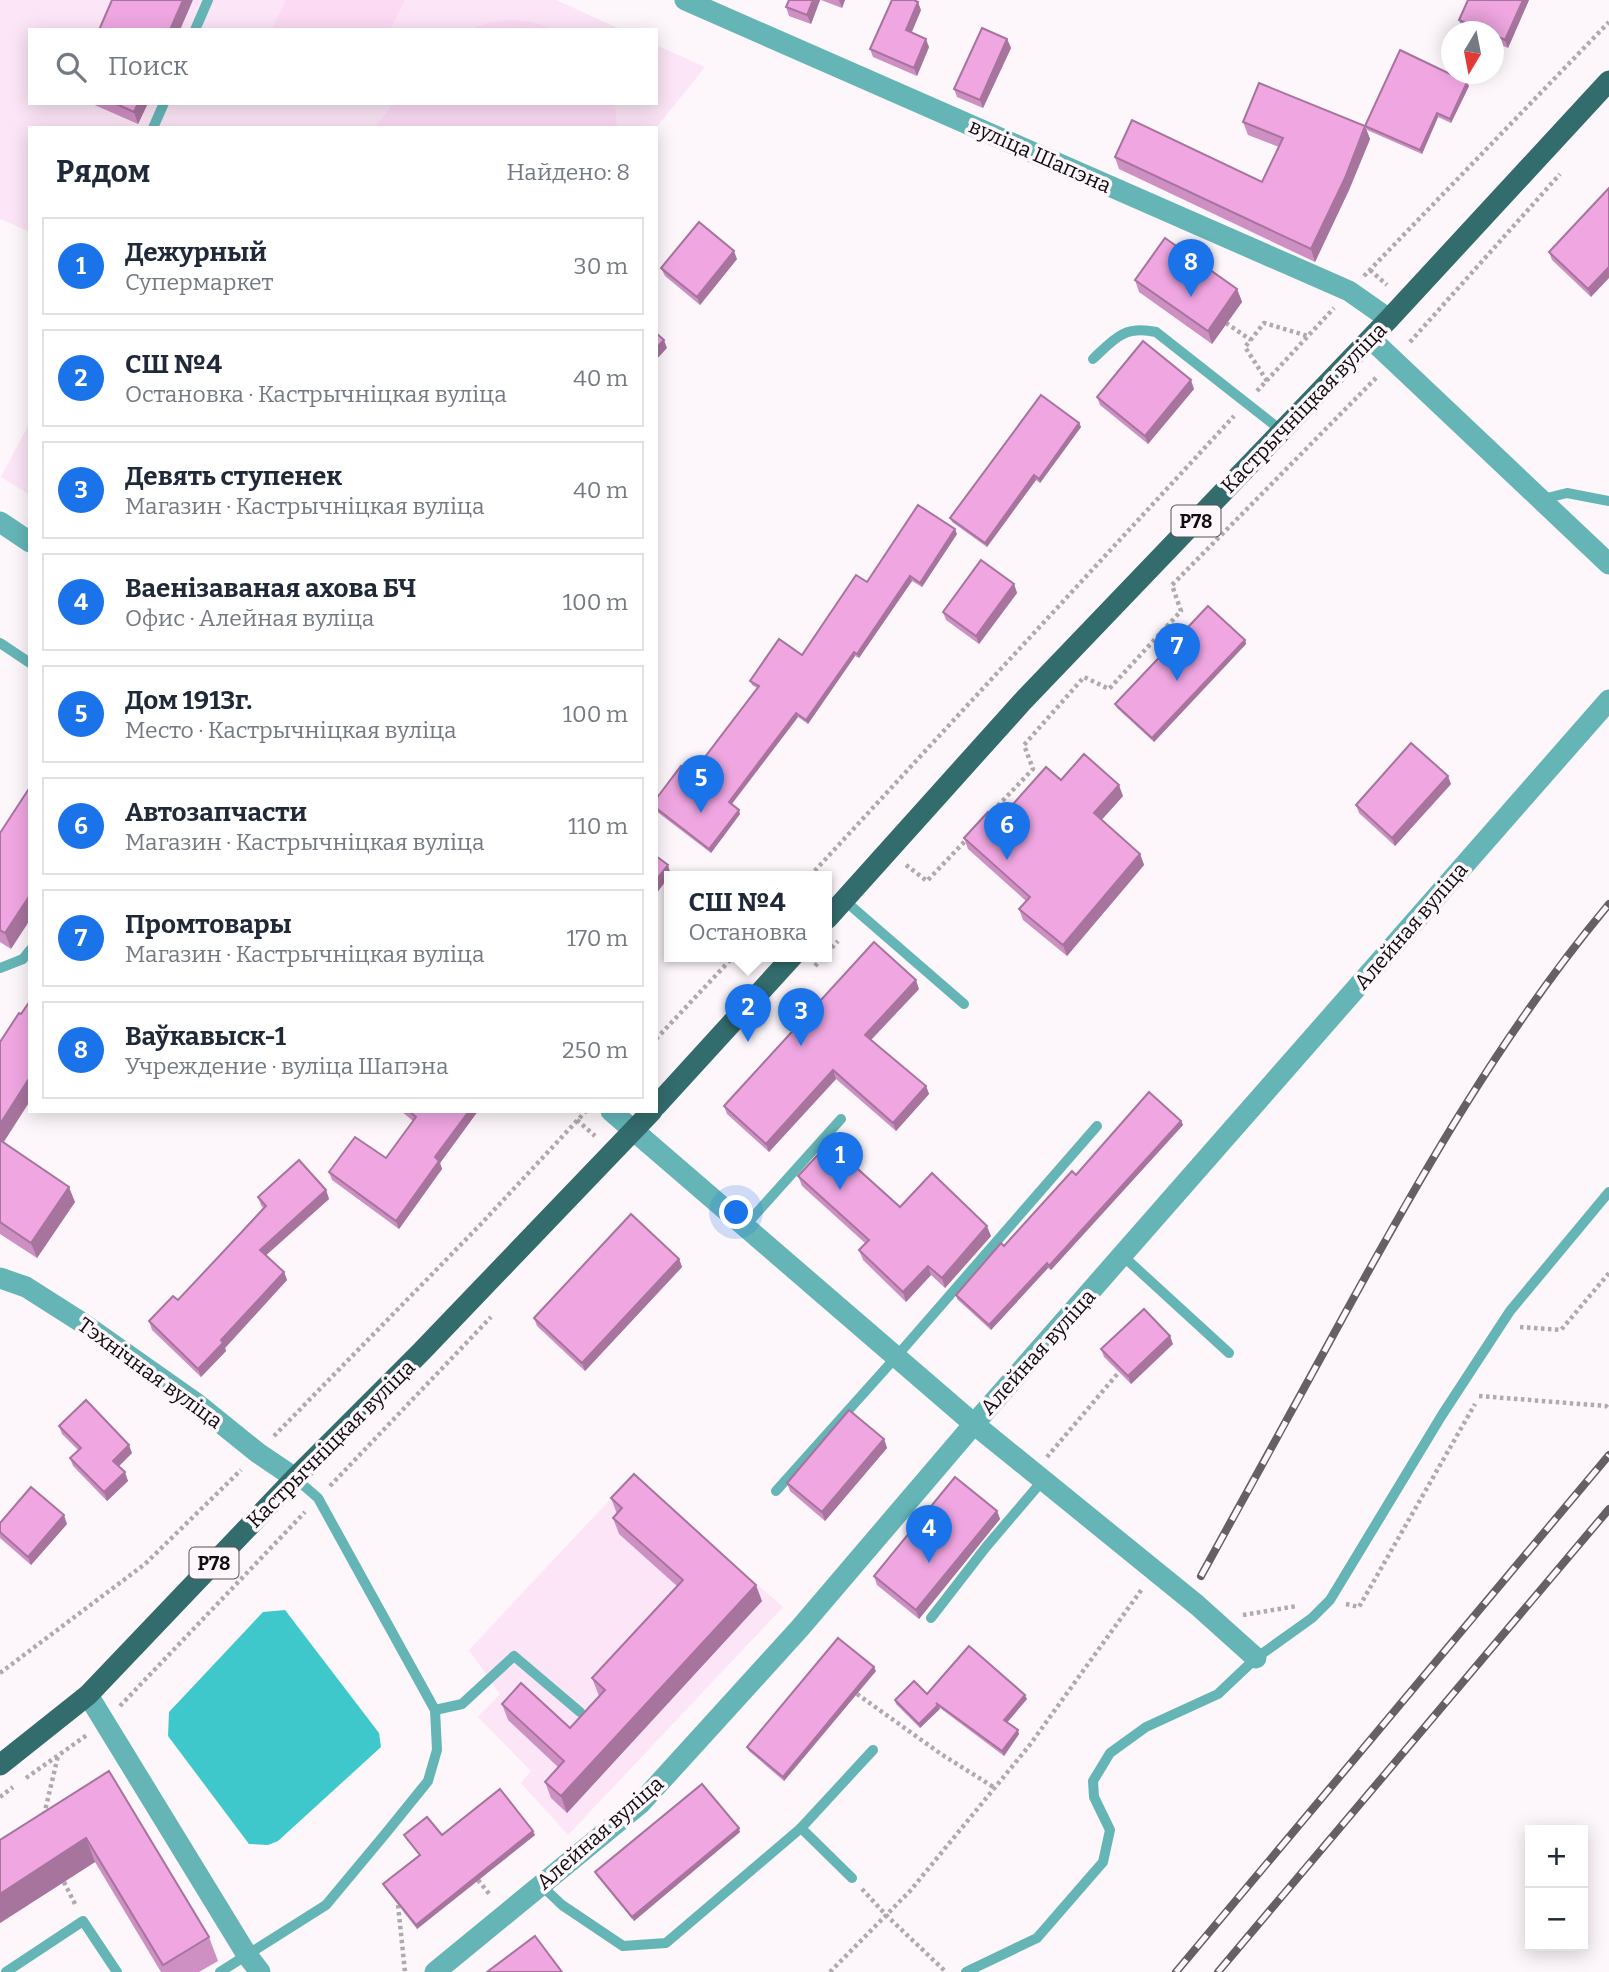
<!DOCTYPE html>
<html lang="ru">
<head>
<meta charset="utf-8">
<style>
	:root { --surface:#fff; --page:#f6f6f7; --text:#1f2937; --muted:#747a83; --line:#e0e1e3; --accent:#1a73e8 }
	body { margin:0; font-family:Bitter,serif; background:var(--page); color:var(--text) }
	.controls { position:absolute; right:21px; bottom:21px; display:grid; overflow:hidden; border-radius:0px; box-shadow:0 4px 18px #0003 }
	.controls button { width:63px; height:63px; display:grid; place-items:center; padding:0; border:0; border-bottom:2px solid var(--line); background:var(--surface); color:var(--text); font:35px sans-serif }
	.compass { position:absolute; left:1441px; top:21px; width:63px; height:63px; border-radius:50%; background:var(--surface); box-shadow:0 4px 18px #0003; rotate:190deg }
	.you { position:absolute; left:737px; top:1213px; width:24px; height:24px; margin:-18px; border:5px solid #fff; border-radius:50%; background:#1a73e8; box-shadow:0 0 0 10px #1a73e833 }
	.badge { display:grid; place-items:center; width:46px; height:46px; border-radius:50%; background:var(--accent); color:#fff; font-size:23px; font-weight:700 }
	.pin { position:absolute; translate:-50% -58px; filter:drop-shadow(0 2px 4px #0008) }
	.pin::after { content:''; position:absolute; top:37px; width:24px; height:21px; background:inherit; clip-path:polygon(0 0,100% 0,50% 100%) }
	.popup { position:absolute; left:664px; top:871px; width:168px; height:91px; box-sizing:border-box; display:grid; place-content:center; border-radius:0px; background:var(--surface); filter:drop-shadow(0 2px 5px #0005); font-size:23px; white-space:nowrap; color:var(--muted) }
	.popup b { font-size:26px; color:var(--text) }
	.popup::after { content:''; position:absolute; left:50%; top:100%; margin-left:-14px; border:14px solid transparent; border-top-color:var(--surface) }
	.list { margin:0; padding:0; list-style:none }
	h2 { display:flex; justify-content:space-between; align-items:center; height:91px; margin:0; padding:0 28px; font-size:30px }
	h2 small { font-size:23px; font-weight:400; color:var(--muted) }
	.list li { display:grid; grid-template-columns:46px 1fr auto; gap:21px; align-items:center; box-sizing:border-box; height:98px; margin:0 14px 14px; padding:0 14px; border:2px solid var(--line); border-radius:0px }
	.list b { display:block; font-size:26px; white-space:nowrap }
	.list p { margin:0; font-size:23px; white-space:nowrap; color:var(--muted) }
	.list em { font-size:23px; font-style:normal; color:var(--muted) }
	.icon { flex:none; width:38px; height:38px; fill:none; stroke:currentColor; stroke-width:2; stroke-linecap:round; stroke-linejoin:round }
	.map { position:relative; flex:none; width:1609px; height:1972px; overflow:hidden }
	.search { position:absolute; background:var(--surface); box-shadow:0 4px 18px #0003; left:28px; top:28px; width:630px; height:77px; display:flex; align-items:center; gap:18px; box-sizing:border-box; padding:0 24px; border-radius:0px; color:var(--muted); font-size:26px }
	.panel { position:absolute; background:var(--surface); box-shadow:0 4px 18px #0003; left:28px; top:126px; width:630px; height:987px; border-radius:0px }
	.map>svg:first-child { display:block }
</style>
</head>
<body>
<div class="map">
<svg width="1609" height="1972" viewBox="0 0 1609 1972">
	<rect width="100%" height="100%" fill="#fdf6fb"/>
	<g fill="#fce5f6">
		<path d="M0 0H556L622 30H30V103H656V45L705 67 656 128H30V232L0 219Z"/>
		<path d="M30 422V495L1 477Z"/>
		<path d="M632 1476 783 1607 568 1835 521 1783 531 1771 478 1717 500 1694 469 1650Z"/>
	</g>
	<g fill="#fcdaf4">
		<path d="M286 0H405L390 30H271Z"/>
		<path d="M511 20 532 22 556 30H468L488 23Z"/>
		<path d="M394 103H615L617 128H374Z"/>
	</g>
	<path fill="#3ec8cb" d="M285 1610 379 1733 381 1747 278 1841 268 1845 249 1844 168 1736 169 1712 263 1612Z"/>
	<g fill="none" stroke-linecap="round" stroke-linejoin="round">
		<g stroke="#b0aaae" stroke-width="4.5" stroke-dasharray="3.5 3.5" stroke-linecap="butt">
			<path d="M1370 270 1387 285"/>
			<path d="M1364 276 1609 22"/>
			<path d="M1226 323 1251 340"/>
			<path d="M1410 342 1560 174"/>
			<path d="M1267 381 1245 347 1264 323 1308 336"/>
			<path d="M1257 391 1334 308"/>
			<path d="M988 816 1033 769 1024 745 1084 677 1109 689 1181 611 1172 585 1377 377"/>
			<path d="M906 865 927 881 968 838"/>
			<path d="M810 876 1234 416"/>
			<path d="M827 953 838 941"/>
			<path d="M815 966 824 956"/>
			<path d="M656 1039 734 956"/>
			<path d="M577 1120 595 1136"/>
			<path d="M1520 1327 1561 1330 1609 1273"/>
			<path d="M1479 1396 1606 1406 1609 1409"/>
			<path d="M274 1436 481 1224 586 1111"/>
			<path d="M1047 1457 1119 1372"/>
			<path d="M330 1486 491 1317"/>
			<path d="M1346 1604 1359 1607 1475 1404"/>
			<path d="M1243 1615 1297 1606"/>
			<path d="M0 1673 145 1564 241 1470"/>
			<path d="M857 1694 941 1754 995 1788"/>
			<path d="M120 1706 305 1512"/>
			<path d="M26 1778 87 1735"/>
			<path d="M0 1797 13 1787"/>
			<path d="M44 1815 58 1756"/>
			<path d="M478 1880 491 1896"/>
			<path d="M64 1882 75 1904"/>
			<path d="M862 1889 886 1915 946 1972"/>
			<path d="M398 1905 405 1972"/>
			<path d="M830 1972 910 1891 1029 1746 1142 1589"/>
		</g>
		<g stroke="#65b5b7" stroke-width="10">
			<path d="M195 30 208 0"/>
			<path d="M153 128 164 103"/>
			<path d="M1093 359C1114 339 1124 325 1156 332L1282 431"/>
			<path d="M1539 500 1567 493 1609 501"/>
			<path d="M0 643 30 663"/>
			<path d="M844 900 964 1004"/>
			<path d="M0 968 23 959 30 950"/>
			<path d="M745 1226 841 1119"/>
			<path d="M1123 1256 1229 1353"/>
			<path d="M776 1491 896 1357 1097 1126"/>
			<path d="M931 1618 986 1547 1043 1480"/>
			<path d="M435 1710 462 1704 514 1656 580 1712"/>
			<path d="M801 1828 852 1878"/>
			<path d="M541 1885 562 1905 623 1946 666 1943 801 1828 873 1750"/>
			<path d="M6 1972 83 1921 117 1972"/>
			<path d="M220 1972 326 1905 386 1833 428 1781 437 1750 435 1710 318 1498 295 1478"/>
			<path d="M966 1972 1037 1938 1103 1862 1110 1830 1094 1797 1093 1781 1110 1753 1146 1727 1218 1694 1256 1658 1312 1618 1330 1600 1442 1415 1510 1311 1609 1192"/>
		</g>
		<g stroke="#65b5b7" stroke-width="21">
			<path d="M685 0 1349 291 1389 319"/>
			<path d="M1371 339 1609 564"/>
			<path d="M0 522 30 542"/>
			<path d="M611 1111 974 1424 1197 1605 1256 1658"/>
			<path d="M0 1278 26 1287 81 1322 196 1403 258 1453 295 1478"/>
			<path d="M88 1695 247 1955 260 1972"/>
			<path d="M435 1972 640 1804 800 1628 974 1424 1609 700"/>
		</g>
		<g stroke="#336c6d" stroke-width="21">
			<path d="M827 919 1022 702 1389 319 1609 81"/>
			<path d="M656 1106 793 956"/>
			<path d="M0 1765 88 1695 295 1478 421 1352 652 1111"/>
		</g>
		<g stroke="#656064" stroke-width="8">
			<g id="rail">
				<path d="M1201 1576C1248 1491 1295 1405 1342 1319 1421 1175 1503 1031 1609 904"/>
				<path d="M1176 1972 1609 1455"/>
				<path d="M1218 1972 1609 1509"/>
			</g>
		</g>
		<use href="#rail" stroke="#fdf6fb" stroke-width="5" stroke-dasharray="16" stroke-linecap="butt"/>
	</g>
	<g fill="#ce8fc2">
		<path d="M789 0H820L811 24 789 16 786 7Z"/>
		<path d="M821 0H845L842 8Z"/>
		<path d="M1468 0H1529L1508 48 1494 42V32H1471L1462 28 1459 20Z"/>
		<path d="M921 10 912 32 929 47 917 76 873 57 870 49Z"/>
		<path d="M1007 39 1011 48 983 108 957 97 954 89Z"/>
		<path d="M1469 86 1451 123 1438 117 1422 154 1367 130 1365 126Z"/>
		<path d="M90 103H148L138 124Z"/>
		<path d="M1243 122 1365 126 1370 139 1349 190 1315 262 1119 169 1115 157 1262 182 1279 147 1248 135Z"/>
		<path d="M1609 188 1591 297 1552 260 1549 252Z"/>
		<path d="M737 259 700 305 665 276 661 268Z"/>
		<path d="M1135 280 1237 289 1242 302 1212 344 1139 292Z"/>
		<path d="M1194 389 1148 444 1100 405 1097 397Z"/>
		<path d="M1079 423 1081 427 1040 483 1036 480 987 547 952 522 950 518Z"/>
		<path d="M957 534 922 587 912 581 859 658 855 656 808 724 798 717 732 804 740 814 711 853 656 811V799L692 774 757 688 752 685 750 681 802 655 867 582Z"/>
		<path d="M1014 584 1017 593 979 644 946 620 943 612Z"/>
		<path d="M1245 640 1246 644 1154 742 1117 708 1115 704Z"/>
		<path d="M1061 780 1123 796 1101 820 1140 854 1144 865 1067 956 1023 920 1019 909 1026 901 968 849 964 838 998 821Z"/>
		<path d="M1451 784 1395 846 1359 813 1356 805Z"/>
		<path d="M0 833 11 949 0 942Z"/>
		<path d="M919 989 871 1040 926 1086 929 1094 896 1131 836 1079 769 1152 727 1114 724 1106Z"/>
		<path d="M0 1042 3 1143 75 1202 37 1258 0 1234Z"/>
		<path d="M401 1111H478L440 1163 442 1169 399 1229 332 1180 329 1172 386 1158 413 1121Z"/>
		<path d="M1181 1121 1183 1125 1051 1270 1048 1268 991 1330 957 1299 956 1295 1076 1175Z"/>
		<path d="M798 1176 900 1207 991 1236 945 1288 931 1275 906 1302 863 1260 859 1250 865 1243 802 1186Z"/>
		<path d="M326 1190 329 1199 266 1255 284 1272 287 1280 225 1348 226 1351 201 1377 152 1330 149 1321 178 1300 263 1208 261 1205 258 1197Z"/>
		<path d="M679 1259 682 1267 585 1371 537 1326 534 1318Z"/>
		<path d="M1173 1344 1131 1384 1104 1357 1101 1349Z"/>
		<path d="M59 1426 132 1453 119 1466 128 1481 107 1501 73 1466 70 1458 78 1450 62 1434Z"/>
		<path d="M884 1439 887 1448 825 1521 790 1491 787 1483Z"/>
		<path d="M611 1498 762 1601 567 1813 551 1798 545 1782 558 1767 508 1720 502 1704 570 1728 599 1696 592 1678 677 1586 619 1534 613 1518 617 1514Z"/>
		<path d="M997 1511 1000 1519 919 1619 877 1585 874 1576Z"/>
		<path d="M67 1524 31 1565 0 1538V1532Z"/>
		<path d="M876 1671 784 1781 749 1751 747 1747Z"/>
		<path d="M927 1694 1027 1699 1007 1722 1019 1734 1004 1756 940 1708 920 1728 896 1704 895 1700Z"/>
		<path d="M109 1771 209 1937 218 1961 199 1972H161L95 1862 0 1923V1840Z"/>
		<path d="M740 1832 634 1921 597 1876 595 1872Z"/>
		<path d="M404 1835H535L417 1929 385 1888 383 1884 419 1855 406 1839Z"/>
	</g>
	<g fill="#a7749e">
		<path d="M183 0H193L180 30H170Z"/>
		<path d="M813 0H820L811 24 807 15Z"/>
		<path d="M839 0H845L842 8Z"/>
		<path d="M1523 0H1529L1508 48 1505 40Z"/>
		<path d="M918 2 921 10 909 38 906 30Z"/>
		<path d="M926 39 929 47 917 76 914 68Z"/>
		<path d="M1007 39 1011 48 983 108 980 100Z"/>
		<path d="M1467 82 1469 86 1451 123 1450 119Z"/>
		<path d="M138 103H148L138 124 134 112Z"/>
		<path d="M1437 113 1438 117 1422 154 1420 150Z"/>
		<path d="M1365 126 1370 139 1349 190 1315 262 1311 249Z"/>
		<path d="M734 251 737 259 700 305 697 297Z"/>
		<path d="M1609 267V278L1591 297 1588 289Z"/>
		<path d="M1237 289 1242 302 1212 344 1208 331Z"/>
		<path d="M664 340 667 348 656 360V348Z"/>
		<path d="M1191 380 1194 389 1148 444 1145 436Z"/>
		<path d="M1079 423 1081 427 1040 483 1039 479Z"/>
		<path d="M1034 475 1036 480 987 547 985 543Z"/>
		<path d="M955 529 957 534 922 587 920 583Z"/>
		<path d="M910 576 912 581 859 658 857 654Z"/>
		<path d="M1014 584 1017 593 979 644 976 636Z"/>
		<path d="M1245 640 1246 644 1154 742 1152 738Z"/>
		<path d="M854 652 855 656 808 724 806 720Z"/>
		<path d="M796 713 798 717 730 806 729 802Z"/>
		<path d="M1448 776 1451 784 1395 846 1392 838Z"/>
		<path d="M1119 785 1123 796 1098 824 1094 813Z"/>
		<path d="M739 810 740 814 711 853 709 849Z"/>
		<path d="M1140 854 1144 865 1067 956 1063 945Z"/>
		<path d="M668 865 671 875 669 876V877L656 894V880Z"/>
		<path d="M30 895V920L11 949 5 933Z"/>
		<path d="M916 980 919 989 868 1043 865 1035Z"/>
		<path d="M833 1070 836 1079 769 1152 766 1144Z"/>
		<path d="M30 1077V1101L0 1148V1124Z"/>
		<path d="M926 1086 929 1094 896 1131 893 1123Z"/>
		<path d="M469 1111H478L440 1163 442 1169 399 1229 396 1221 435 1157Z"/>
		<path d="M1181 1121 1183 1125 1051 1270 1049 1266Z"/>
		<path d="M69 1187 75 1202 37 1258 31 1243Z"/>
		<path d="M326 1190 329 1199 263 1258 260 1250Z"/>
		<path d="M987 1226 991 1236 945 1288 942 1278Z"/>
		<path d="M679 1259 682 1267 585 1371 582 1363Z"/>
		<path d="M1047 1263 1048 1268 991 1330 989 1325Z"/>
		<path d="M928 1266 931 1275 906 1302 903 1292Z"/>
		<path d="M284 1272 287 1280 225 1348 226 1351 201 1377 198 1369 221 1340Z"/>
		<path d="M1170 1336 1173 1344 1131 1384 1128 1376Z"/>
		<path d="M884 1439 887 1448 825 1521 822 1512Z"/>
		<path d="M129 1445 132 1453 116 1469 113 1461Z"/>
		<path d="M125 1472 128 1481 107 1501 104 1492Z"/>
		<path d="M997 1511 1000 1519 919 1619 916 1610Z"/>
		<path d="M64 1515 67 1524 31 1565 28 1557Z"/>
		<path d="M756 1585 762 1601 567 1813 561 1796Z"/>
		<path d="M874 1667 876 1671 784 1781 783 1777Z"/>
		<path d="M1025 1695 1027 1699 1006 1724 1004 1720Z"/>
		<path d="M938 1705 940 1709 920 1728 919 1724Z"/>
		<path d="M1018 1730 1019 1734 1004 1756 1002 1751Z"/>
		<path d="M739 1828 740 1832 634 1921 632 1917Z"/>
		<path d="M533 1831 535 1835 417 1929 416 1925Z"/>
		<path d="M86 1838 95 1862 0 1923V1894Z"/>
	</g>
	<g fill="#efa6e1" stroke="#a7749e" stroke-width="2">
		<path d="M112 0H183L170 30H99Z"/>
		<path d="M789 0H813L807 15 786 7Z"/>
		<path d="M892 0H914L918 2 906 30 926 39 914 68 870 49Z"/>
		<path d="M1468 0H1523L1505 40 1494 35V32H1486L1459 20Z"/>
		<path d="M982 28 1007 39 980 100 954 89Z"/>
		<path d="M1400 50 1467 82 1450 119 1437 113 1420 150 1365 126Z"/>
		<path d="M1259 83 1365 126 1345 178 1311 249 1115 157 1132 120 1262 182 1283 138 1243 122Z"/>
		<path d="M114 103H138L134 112Z"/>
		<path d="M1609 188V267L1588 289 1549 252Z"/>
		<path d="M699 222 734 251 697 297 661 268Z"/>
		<path d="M1165 238 1237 289 1208 331 1135 280Z"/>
		<path d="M656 333 664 340 656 348Z"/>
		<path d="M1143 341 1191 380 1145 436 1097 397Z"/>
		<path d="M1041 395 1079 423 1039 479 1034 475 985 543 950 518Z"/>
		<path d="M918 505 955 529 920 583 910 576 857 654 854 652 806 720 796 713 729 802 739 810 709 849 656 808V799L681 766 692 774 759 686 750 681 779 639 802 655 856 575 867 582Z"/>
		<path d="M981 560 1014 584 976 636 943 612Z"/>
		<path d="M1208 606 1245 640 1152 738 1115 704Z"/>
		<path d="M1411 743 1448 776 1392 838 1356 805Z"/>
		<path d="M1084 754 1119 785 1094 813 1140 854 1063 945 1019 909 1030 897 964 838 988 812 998 821 1046 767 1061 780Z"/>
		<path d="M30 787V895L5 933 0 930V833Z"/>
		<path d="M656 856 668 865 656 880Z"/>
		<path d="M874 942 916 980 865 1035 926 1086 893 1123 833 1070 766 1144 724 1106Z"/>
		<path d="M30 1001V1077L0 1124V1042L19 1013 21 1014Z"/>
		<path d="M1149 1092 1181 1121 1049 1266 1047 1263 989 1325 956 1295 1001 1243 1004 1246 1072 1171 1076 1175Z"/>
		<path d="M409 1111H469L435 1157 439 1161 396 1221 329 1172 355 1137 386 1158 416 1117Z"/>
		<path d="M0 1140 69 1187 31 1243 0 1222Z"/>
		<path d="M829 1143 900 1207 932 1173 987 1226 942 1278 928 1266 903 1292 859 1250 869 1240 798 1176Z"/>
		<path d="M299 1160 326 1190 260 1250 284 1272 221 1340 223 1343 198 1369 149 1321 173 1296 178 1300 266 1206 258 1197Z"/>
		<path d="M631 1214 679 1259 582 1363 534 1318Z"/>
		<path d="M1144 1309 1170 1336 1128 1376 1101 1349Z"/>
		<path d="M86 1400 129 1445 113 1461 125 1472 104 1492 70 1458 81 1448 59 1426Z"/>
		<path d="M849 1410 884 1439 822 1512 787 1483Z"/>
		<path d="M634 1474 756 1585 561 1796 545 1782 564 1761 502 1704 521 1683 570 1728 605 1690 592 1678 683 1580 613 1518 622 1508 611 1498Z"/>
		<path d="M955 1477 997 1511 916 1610 874 1576Z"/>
		<path d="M31 1487 64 1515 28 1557 0 1532V1523Z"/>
		<path d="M838 1638 874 1667 783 1777 747 1747Z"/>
		<path d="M969 1646 1025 1695 1004 1720 1018 1730 1002 1751 936 1703 938 1705 919 1724 895 1700 914 1681 927 1694Z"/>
		<path d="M109 1771 209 1937 163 1965 86 1838 0 1894V1840Z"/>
		<path d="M702 1784 739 1828 632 1917 595 1872Z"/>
		<path d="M500 1789 533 1831 416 1925 383 1884 420 1855 404 1835 427 1817 442 1835Z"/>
		<path d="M535 1936 562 1972H487Z"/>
	</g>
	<g text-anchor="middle" stroke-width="7" stroke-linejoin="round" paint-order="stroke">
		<g fill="#fdf6fb" stroke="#585256" stroke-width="2">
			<rect x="1171.5" y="505.5" width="49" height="31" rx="5"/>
			<rect x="189.5" y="1547.5" width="49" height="31" rx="5"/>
		</g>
		<g font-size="19" font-weight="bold" fill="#110c10">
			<text x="1196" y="528">Р78</text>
			<text x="214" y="1570">Р78</text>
		</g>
		<g font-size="21" fill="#110c10" stroke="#fdf6fb">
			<text transform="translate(1040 156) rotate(24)" y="7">вуліца Шапэна</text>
			<text transform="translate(1304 408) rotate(-46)" y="7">Кастрычніцкая вуліца</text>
			<text transform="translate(1411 926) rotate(-49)" y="7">Алейная вуліца</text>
			<text transform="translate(1038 1352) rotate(-48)" y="7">Алейная вуліца</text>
			<text transform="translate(150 1373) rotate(36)" y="7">Тэхнічная вуліца</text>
			<text transform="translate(331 1444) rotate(-45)" y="7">Кастрычніцкая вуліца</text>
			<text transform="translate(600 1833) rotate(-41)" y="7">Алейная вуліца</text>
		</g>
	</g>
</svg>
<div class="controls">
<button>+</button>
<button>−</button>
</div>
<svg class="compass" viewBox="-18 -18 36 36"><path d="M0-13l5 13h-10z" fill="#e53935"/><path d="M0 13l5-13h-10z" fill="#747a83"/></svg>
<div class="you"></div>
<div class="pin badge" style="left:840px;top:1190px">1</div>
<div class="pin badge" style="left:748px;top:1042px">2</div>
<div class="popup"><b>СШ №4</b>Остановка</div>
<div class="pin badge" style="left:801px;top:1046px">3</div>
<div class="pin badge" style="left:929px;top:1563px">4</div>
<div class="pin badge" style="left:701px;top:813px">5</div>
<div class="pin badge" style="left:1007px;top:860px">6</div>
<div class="pin badge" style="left:1177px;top:681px">7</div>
<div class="pin badge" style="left:1191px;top:297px">8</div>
<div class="search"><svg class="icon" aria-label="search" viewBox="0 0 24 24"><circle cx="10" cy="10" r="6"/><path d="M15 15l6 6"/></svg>Поиск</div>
<section class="panel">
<h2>Рядом<small>Найдено: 8</small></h2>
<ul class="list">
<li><span class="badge">1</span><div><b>Дежурный</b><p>Супермаркет</p></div><em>30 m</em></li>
<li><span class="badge">2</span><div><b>СШ №4</b><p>Остановка · Кастрычніцкая вуліца</p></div><em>40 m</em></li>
<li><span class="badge">3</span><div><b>Девять ступенек</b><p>Магазин · Кастрычніцкая вуліца</p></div><em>40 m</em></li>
<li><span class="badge">4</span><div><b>Ваенізаваная ахова БЧ</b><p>Офис · Алейная вуліца</p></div><em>100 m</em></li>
<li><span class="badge">5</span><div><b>Дом 1913г.</b><p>Место · Кастрычніцкая вуліца</p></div><em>100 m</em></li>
<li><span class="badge">6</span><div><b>Автозапчасти</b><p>Магазин · Кастрычніцкая вуліца</p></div><em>110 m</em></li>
<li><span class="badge">7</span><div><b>Промтовары</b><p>Магазин · Кастрычніцкая вуліца</p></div><em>170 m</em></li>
<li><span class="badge">8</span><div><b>Ваўкавыск-1</b><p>Учреждение · вуліца Шапэна</p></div><em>250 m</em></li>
</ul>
</section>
</div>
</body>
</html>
